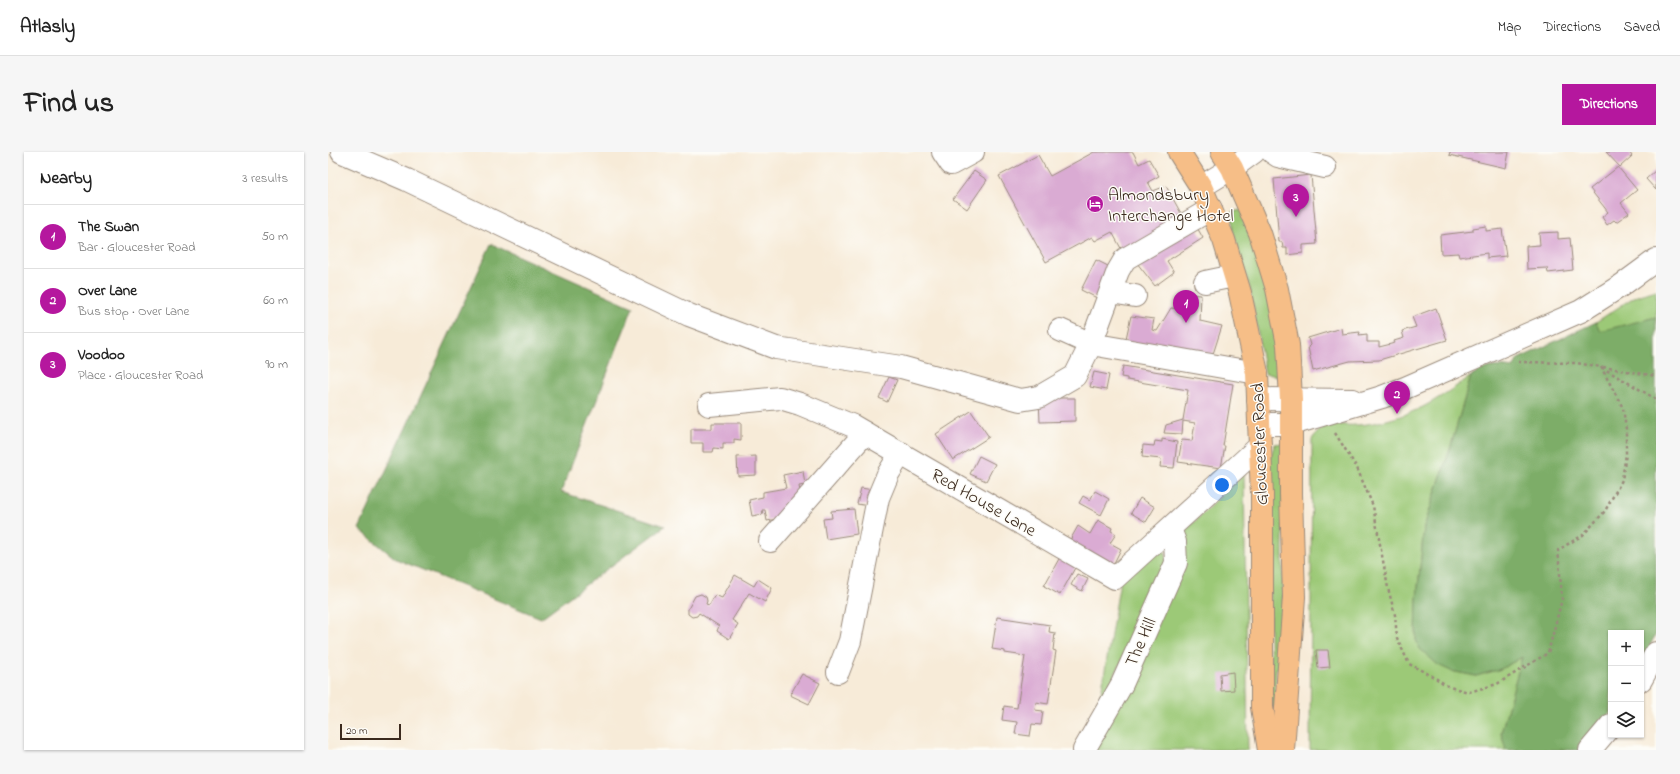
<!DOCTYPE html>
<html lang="en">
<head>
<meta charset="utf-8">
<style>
	:root { --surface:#fff; --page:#f6f6f6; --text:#222; --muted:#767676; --line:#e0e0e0; --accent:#b5179e }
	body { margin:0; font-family:"Indie Flower",sans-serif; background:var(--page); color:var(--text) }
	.controls { position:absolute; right:12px; bottom:12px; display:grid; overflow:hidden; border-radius:0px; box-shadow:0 1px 3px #0004 }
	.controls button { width:36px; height:36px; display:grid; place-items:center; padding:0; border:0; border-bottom:1px solid var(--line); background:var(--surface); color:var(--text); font:20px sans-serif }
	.scale { position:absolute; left:12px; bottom:10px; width:61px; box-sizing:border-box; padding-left:4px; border:2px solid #3b2a1e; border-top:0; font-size:11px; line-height:14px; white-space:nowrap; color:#3b2a1e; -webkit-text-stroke:3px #fdfcf7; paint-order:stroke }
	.you { position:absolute; left:894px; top:333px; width:14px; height:14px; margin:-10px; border:3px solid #fff; border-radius:50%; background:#1a73e8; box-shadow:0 0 0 6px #1a73e833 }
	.badge { display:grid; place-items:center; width:26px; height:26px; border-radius:50%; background:var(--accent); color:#fff; font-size:13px; font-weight:700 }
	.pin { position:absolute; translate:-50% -33px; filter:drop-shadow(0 1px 2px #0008) }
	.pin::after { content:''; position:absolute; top:21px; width:14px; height:12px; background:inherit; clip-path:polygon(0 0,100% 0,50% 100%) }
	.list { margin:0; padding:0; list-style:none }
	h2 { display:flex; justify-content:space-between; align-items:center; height:52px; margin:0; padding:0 16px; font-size:17px }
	h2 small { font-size:13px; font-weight:400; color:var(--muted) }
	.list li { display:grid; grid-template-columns:26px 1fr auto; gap:12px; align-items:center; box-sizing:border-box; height:64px; padding:0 16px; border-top:1px solid var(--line) }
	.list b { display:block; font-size:15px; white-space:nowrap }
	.list p { margin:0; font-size:13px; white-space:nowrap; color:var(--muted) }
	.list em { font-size:13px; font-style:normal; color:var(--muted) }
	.icon { flex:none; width:22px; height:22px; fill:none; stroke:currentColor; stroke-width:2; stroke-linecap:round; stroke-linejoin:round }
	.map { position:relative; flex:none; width:1328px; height:598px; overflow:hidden; border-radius:0px }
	header { display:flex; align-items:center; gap:24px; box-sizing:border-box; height:56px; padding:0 20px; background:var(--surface); border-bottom:1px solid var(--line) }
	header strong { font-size:19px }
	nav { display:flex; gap:22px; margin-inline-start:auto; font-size:14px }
	.intro { display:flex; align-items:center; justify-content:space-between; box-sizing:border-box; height:96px; padding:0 24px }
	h1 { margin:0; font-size:28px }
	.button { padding:10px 18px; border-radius:0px; background:var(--accent); color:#fff; font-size:14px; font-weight:700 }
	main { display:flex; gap:24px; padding:0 24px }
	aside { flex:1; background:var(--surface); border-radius:0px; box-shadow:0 1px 3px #0004 }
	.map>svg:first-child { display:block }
</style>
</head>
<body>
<header>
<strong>Atlasly</strong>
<nav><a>Map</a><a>Directions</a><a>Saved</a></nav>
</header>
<div class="intro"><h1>Find us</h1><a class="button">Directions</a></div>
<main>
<aside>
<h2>Nearby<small>3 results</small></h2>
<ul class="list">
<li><span class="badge">1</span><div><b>The Swan</b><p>Bar · Gloucester Road</p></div><em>50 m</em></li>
<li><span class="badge">2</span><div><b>Over Lane</b><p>Bus stop · Over Lane</p></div><em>60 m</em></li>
<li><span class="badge">3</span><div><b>Voodoo</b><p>Place · Gloucester Road</p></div><em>90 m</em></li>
</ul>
</aside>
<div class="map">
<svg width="1328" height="598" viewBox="0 0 1328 598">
	<rect width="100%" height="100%" fill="#fdfcf7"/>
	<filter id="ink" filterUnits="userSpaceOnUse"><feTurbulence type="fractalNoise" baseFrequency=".025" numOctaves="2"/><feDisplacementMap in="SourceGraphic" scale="8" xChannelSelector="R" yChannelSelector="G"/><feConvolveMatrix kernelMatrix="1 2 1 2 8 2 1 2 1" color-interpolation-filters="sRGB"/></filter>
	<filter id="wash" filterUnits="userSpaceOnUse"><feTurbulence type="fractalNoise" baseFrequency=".012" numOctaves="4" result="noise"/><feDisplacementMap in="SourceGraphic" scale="16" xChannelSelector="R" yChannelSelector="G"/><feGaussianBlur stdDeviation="0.9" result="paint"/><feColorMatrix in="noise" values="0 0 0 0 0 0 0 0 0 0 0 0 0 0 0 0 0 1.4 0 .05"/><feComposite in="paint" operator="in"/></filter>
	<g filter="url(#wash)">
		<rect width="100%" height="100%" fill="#f7ebd8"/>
		<g fill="#9cc977" stroke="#6c7a4a">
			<path d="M913 58 932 113 945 164 952 224 937 222 923 141 905 79 904 60Z"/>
			<path d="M1328 138V165L1272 180 1268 170 1306 145Z"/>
			<path d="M1143 224 1123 294 1096 375 1089 446 1088 488 1123 519 1148 524 1173 517 1194 505 1173 581 1178 598H982L984 287C1003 263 1003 275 1029 273 1051 272 1084 262 1102 251 1116 243 1130 233 1143 224Z"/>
			<path d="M955 291V513L948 517 947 558 943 557 940 310 947 292Z"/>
			<path d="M916 321 920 598H767L855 391 859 377Z"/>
			<path d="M837 399 841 416 771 554 792 429 823 402Z"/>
		</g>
		<g fill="#7dad68" stroke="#5c6c43">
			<path d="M163 92 305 155 233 340 337 374 213 466 68 407 31 377Z"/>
			<path d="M1328 165V482L1313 511V481H1283V561L1255 598H1178L1173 581 1194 505 1173 517 1148 524 1123 519 1110 513 1092 497 1088 488 1089 446 1096 375 1123 294 1143 224C1157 214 1168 213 1185 216L1190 207 1268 170 1272 179Z"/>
		</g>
		<g id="blocks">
			<g fill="#daabd3">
				<path d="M766 0H805L811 12 821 7 831 24 820 30 825 39 838 34 855 65 795 100 784 80 767 89 764 85 718 110 671 24 710 3 722 24Z"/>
				<path d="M1122 0H1181L1178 16 1121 3Z"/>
				<path d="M1278 0H1301L1304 4 1292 15Z"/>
				<path d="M1290 15 1309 38 1293 51 1301 61 1288 70 1286 68 1279 73 1274 65 1280 60 1262 37Z"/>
				<path d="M1328 18V38L1318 27Z"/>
				<path d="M646 19 659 28 639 57 625 47Z"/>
				<path d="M983 23 989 92 975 93V101L959 103V96H955L954 90H951L946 27Z"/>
				<path d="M867 72 875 86 839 109 846 120 827 134 809 111Z"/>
				<path d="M1158 74V79L1174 77 1178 104 1159 106V101L1131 105 1130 101 1113 102 1112 83 1145 79V76Z"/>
				<path d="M1230 80V87L1242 86 1245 118 1220 121 1219 116 1199 117 1198 94 1212 93 1211 81Z"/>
				<path d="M768 108 784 116 769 146 753 138Z"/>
				<path d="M854 142 873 143 872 169 894 174 885 202 797 191 803 164 826 167 824 178 829 179 843 156 854 157Z"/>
				<path d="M1108 156 1119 188 1051 208 1022 209 985 219 980 195 982 193 980 186 1013 176 1014 182 1032 180 1031 183 1039 182V190H1051V195L1067 191 1066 189 1076 186 1074 179 1088 175 1084 165Z"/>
				<path d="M795 214 905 232 895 294H897L893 316 850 310 854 288 864 289 867 271 855 269 854 282 836 281 838 273 855 268 860 238 799 228V226L793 225Z"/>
				<path d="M766 220 781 223 778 238 762 235Z"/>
				<path d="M561 225 569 228 559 250 551 246Z"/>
				<path d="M711 246H747V269L712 270Z"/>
				<path d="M643 259 661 285 625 308 608 282Z"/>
				<path d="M384 271H413V288L406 287V291H395V297L386 296 385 300H375V291H363V277H384Z"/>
				<path d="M834 287 849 290 846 316 832 315 833 307 814 305 815 293 826 294 827 289 834 290Z"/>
				<path d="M428 304V323L410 324 409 305Z"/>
				<path d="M651 304 667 312 658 329 642 322Z"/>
				<path d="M475 319 477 333 471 334 474 350 465 354 456 356 458 365 439 369 437 358H434L435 362 424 364 421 348 435 345V340L458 336 455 323Z"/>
				<path d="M533 336 545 338 541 354 529 352Z"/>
				<path d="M767 339 781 347 773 363 751 351 755 344 762 348Z"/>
				<path d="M812 346 827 355 818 370 803 361Z"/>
				<path d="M526 357 529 382 498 387 495 367 504 366 503 359Z"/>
				<path d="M770 368 784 376 783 379 788 382 782 391 793 397 784 415 741 390 750 374 762 382Z"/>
				<path d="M732 405 748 414 732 443 716 434Z"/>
				<path d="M749 422 760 427 754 439 743 433Z"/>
				<path d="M407 423 426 434 430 427 444 436 437 450 421 441 404 468 410 472 401 487 389 479 391 474 371 461 369 464 364 465 360 462V457L367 444 373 442 378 445 379 449 378 452 381 453 387 443 394 446Z"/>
				<path d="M669 465 722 473 721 480 727 481 725 498 728 499 720 552 708 550 707 558 715 559 713 573 704 572 702 584 687 582 689 570 674 568 676 554 689 556 697 504 677 501V499L664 497Z"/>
				<path d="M988 498H1000L1002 515 990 516Z"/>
				<path d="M905 520 906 538 893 539 892 522Z"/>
				<path d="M474 522 492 531 481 552 462 543Z"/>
			</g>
		</g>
	</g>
	<g filter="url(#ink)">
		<use href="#blocks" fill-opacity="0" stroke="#998a7b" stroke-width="1"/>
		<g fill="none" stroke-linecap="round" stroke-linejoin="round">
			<g stroke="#998a7b" stroke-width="24">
				<g id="minor">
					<path d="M14 0 79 28 361 163 448 196 573 215 692 248 711 245 747 224 763 192 732 178"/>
					<path d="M615 0 623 12 645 0"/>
					<path d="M944 0 950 4 997 15"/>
					<path d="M873 35 904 16 926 0"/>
					<path d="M883 57 797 107 790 119 763 192 929 221"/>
					<path d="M877 130 906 124"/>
					<path d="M783 140 807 144"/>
					<path d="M930 247 1025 248"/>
					<path d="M381 253 452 246 472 252 525 274 787 426 932 294"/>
					<path d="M931 272H964L1054 245 1077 236 1253 159 1294 133 1328 108"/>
					<path d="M442 389 537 281"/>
					<path d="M510 520 522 489 550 346 560 322 573 301"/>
					<path d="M1313 528 1328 501"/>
					<path d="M756 598 794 532 848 411 847 390 842 377"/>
					<path d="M1262 598 1283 573"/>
				</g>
			</g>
			<g stroke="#998a7b" stroke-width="24">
				<g id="major">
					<path d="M851 0 873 35 896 88 912 141 929 221 934 343V555L941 598"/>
					<path d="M894 0 904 16 932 81 949 137 960 193 963 247V342L966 445 955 598"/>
				</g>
			</g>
			<g stroke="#998a7b" stroke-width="2.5" stroke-dasharray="3 3" stroke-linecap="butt">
				<path d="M1190 210 1249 211 1273 215 1328 247"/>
				<path d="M1275 215 1328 224"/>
				<path d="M1007 281 1029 316 1045 354 1060 436 1067 463 1069 486 1081 512 1106 525 1121 535 1141 540 1169 532 1220 501 1234 447 1230 398 1255 383 1277 359 1294 328 1298 302V277L1295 256 1273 215"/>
			</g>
			<use href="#minor" stroke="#fff" stroke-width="22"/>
			<use href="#major" stroke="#f6be87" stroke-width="22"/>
		</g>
	</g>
	<defs>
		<g id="hotel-disc" transform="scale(0.9)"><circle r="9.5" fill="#b5179e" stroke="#fdfcf7"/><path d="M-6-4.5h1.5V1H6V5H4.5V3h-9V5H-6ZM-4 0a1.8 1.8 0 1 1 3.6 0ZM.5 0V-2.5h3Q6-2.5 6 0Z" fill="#fff"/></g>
	</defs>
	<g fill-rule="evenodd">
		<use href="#hotel-disc" x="767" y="52"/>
	</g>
	<g text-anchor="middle" stroke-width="3" stroke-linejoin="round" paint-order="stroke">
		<g font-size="18" fill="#3b2a1e" stroke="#fdfcf7" text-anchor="start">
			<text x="780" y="48">Almondsbury<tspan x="780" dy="21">Interchange Hotel</tspan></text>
		</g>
		<g font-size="18" fill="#3b2a1e" stroke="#fdfcf7">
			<text transform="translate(931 292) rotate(-92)" y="6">Gloucester Road</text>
			<text transform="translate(656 350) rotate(30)" y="6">Red House Lane</text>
			<text transform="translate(812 490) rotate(-66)" y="6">The Hill</text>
		</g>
	</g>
</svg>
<div class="controls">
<button>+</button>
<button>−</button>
<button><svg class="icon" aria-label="layers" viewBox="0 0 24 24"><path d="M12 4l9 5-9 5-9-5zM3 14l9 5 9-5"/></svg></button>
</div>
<div class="scale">20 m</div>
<div class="you"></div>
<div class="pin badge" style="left:858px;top:171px">1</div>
<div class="pin badge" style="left:1069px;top:262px">2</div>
<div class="pin badge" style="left:968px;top:65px">3</div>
</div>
</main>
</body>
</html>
